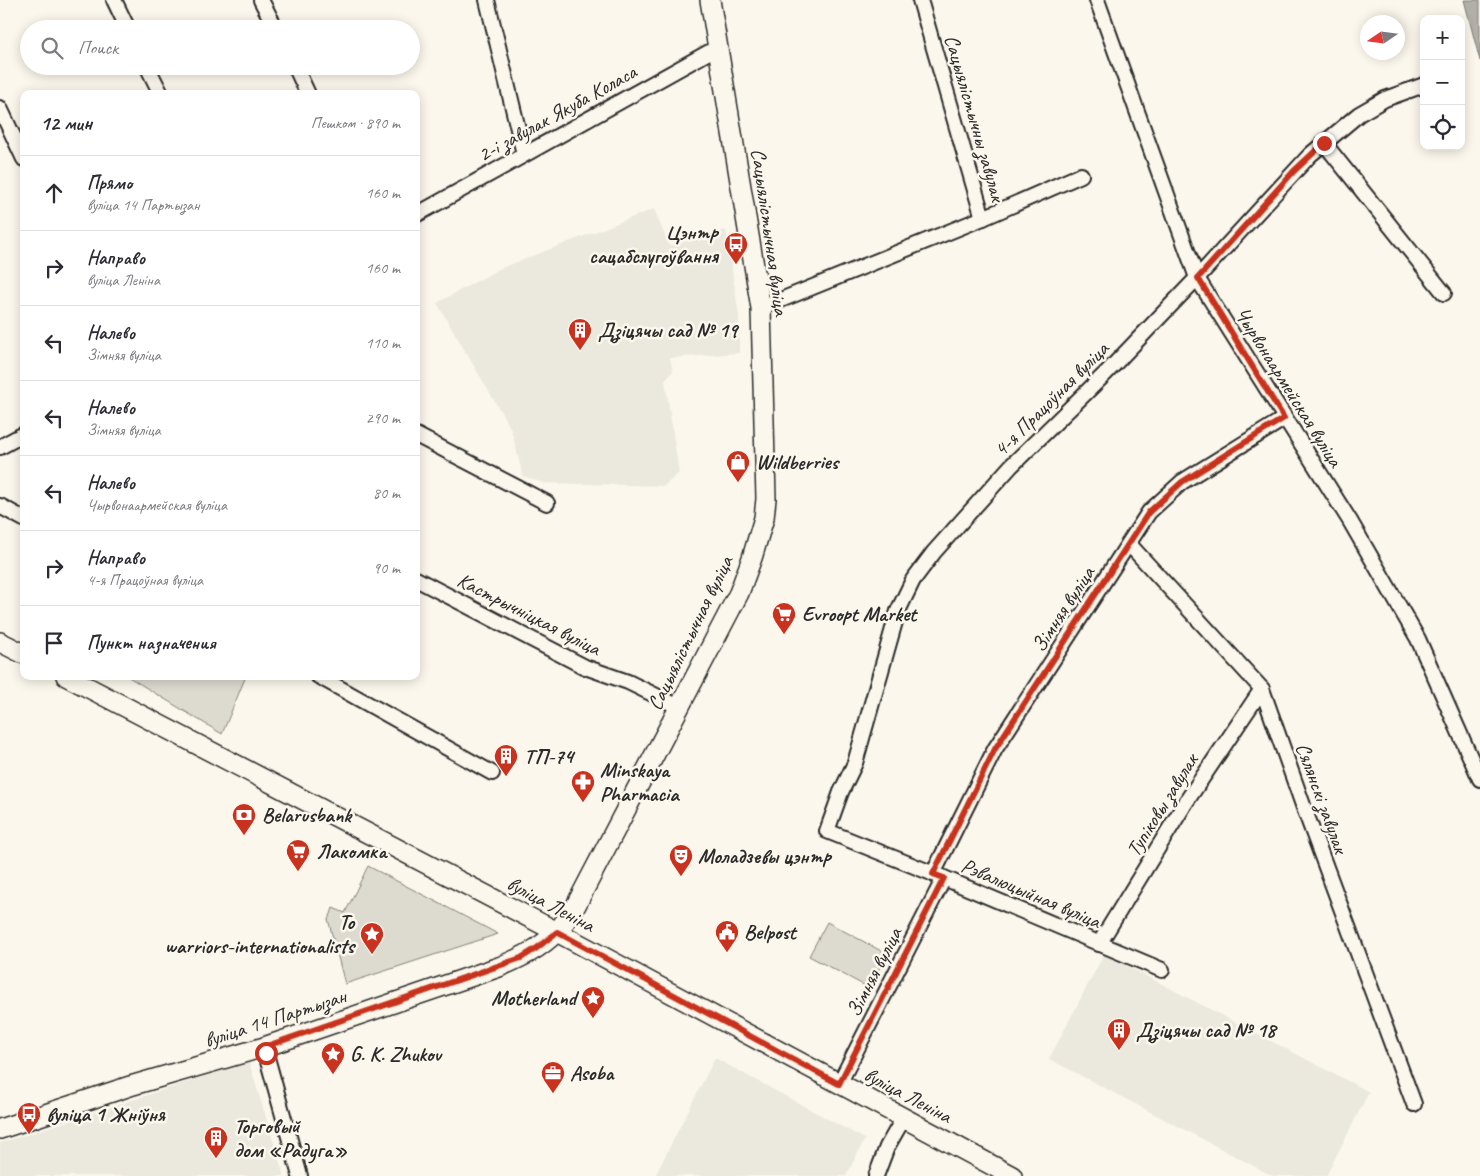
<!DOCTYPE html>
<html lang="ru">
<head>
<meta charset="utf-8">
<style>
	:root { --surface:#fff; --page:#f7f7f7; --text:#2b2b33; --muted:#7c7c81; --line:#e1e1e2 }
	body { margin:0; font-family:Caveat,sans-serif; background:var(--page); color:var(--text) }
	.controls { position:absolute; right:15px; top:15px; display:grid; overflow:hidden; border-radius:10px; box-shadow:0 2px 12px #0003 }
	.controls button { width:45px; height:45px; display:grid; place-items:center; padding:0; border:0; border-bottom:1px solid var(--line); background:var(--surface); color:var(--text); font:25px sans-serif }
	.compass { position:absolute; left:1360px; top:15px; width:45px; height:45px; border-radius:50%; background:var(--surface); box-shadow:0 2px 12px #0003; rotate:257deg }
	.stop { position:absolute; width:15px; height:15px; margin:-11px; border:4px solid #c8321e; border-radius:50%; background:#fff }
	.stop.end { background:#c8321e; border-color:#fff; box-shadow:0 1px 5px #0008 }
	.list { margin:0; padding:0; list-style:none }
	h2 { display:flex; justify-content:space-between; align-items:center; height:65px; margin:0; padding:0 20px; font-size:21px }
	h2 small { font-size:16px; font-weight:400; color:var(--muted) }
	.list li { display:grid; grid-template-columns:32px 1fr auto; gap:15px; align-items:center; box-sizing:border-box; height:75px; padding:0 20px; border-top:1px solid var(--line) }
	.list b { display:block; font-size:19px; white-space:nowrap }
	.list p { margin:0; font-size:16px; white-space:nowrap; color:var(--muted) }
	.list em { font-size:16px; font-style:normal; color:var(--muted) }
	.icon { flex:none; width:28px; height:28px; fill:none; stroke:currentColor; stroke-width:2; stroke-linecap:round; stroke-linejoin:round }
	.map { position:relative; flex:none; width:1480px; height:1176px; overflow:hidden }
	.search { position:absolute; background:var(--surface); box-shadow:0 2px 12px #0003; left:20px; top:20px; width:400px; height:55px; display:flex; align-items:center; gap:12px; box-sizing:border-box; padding:0 18px; border-radius:28px; color:var(--muted); font-size:19px }
	.panel { position:absolute; background:var(--surface); box-shadow:0 2px 12px #0003; left:20px; top:90px; width:400px; height:590px; border-radius:10px }
	.map>svg:first-child { display:block }
</style>
</head>
<body>
<div class="map">
<svg width="1480" height="1176" viewBox="0 0 1480 1176">
	<rect width="100%" height="100%" fill="#fbf7ec"/>
	<filter id="ink" filterUnits="userSpaceOnUse"><feTurbulence type="fractalNoise" baseFrequency=".02" numOctaves="2"/><feDisplacementMap in="SourceGraphic" scale="10" xChannelSelector="R" yChannelSelector="G"/><feConvolveMatrix kernelMatrix="1 2 1 2 8 2 1 2 1" color-interpolation-filters="sRGB"/></filter>
	<g filter="url(#ink)">
		<g fill="#ebe8de">
			<path d="M654 209 669 246 726 230 739 316V353L670 358 673 371 665 380 679 473 664 486 543 483 523 476 511 429 437 303 499 269Z"/>
			<path d="M1104 954 1369 1092 1326 1176H1273L1049 1059Z"/>
			<path d="M715 1058 865 1139 846 1176H655Z"/>
			<path d="M249 1062 284 1176H0V1143Z"/>
		</g>
		<g fill="#dddad0" stroke="#84827e">
			<path d="M127 676H246L222 734Z"/>
			<path d="M368 866 498 934 345 984 328 919 331 914 333 908 345 913Z"/>
			<path d="M827 922 887 954 869 988 809 956Z"/>
		</g>
		<path fill="#b1afa7" stroke="#7b7a75" d="M1464 0H1480V61Z"/>
		<g fill="none" stroke-linecap="round" stroke-linejoin="round">
			<g stroke="#2b2b2b" stroke-width="18">
				<g id="street">
					<path d="M114 0 128 29"/>
					<path d="M261 0 276 29"/>
					<path d="M487 0 524 154"/>
					<path d="M920 0 983 218"/>
					<path d="M1097 0 1197 278 1350 521 1418 639 1480 779"/>
					<path d="M147 66 161 94"/>
					<path d="M295 66 308 94"/>
					<path d="M0 108 24 159"/>
					<path d="M1324 143 1444 293"/>
					<path d="M416 215 718 47"/>
					<path d="M761 308 983 218 1081 175"/>
					<path d="M416 435 547 503"/>
					<path d="M0 447 24 434"/>
					<path d="M0 506 24 519"/>
					<path d="M1129 544 1262 689 1304 808 1414 1104"/>
					<path d="M416 579 585 667 628 682 679 707"/>
					<path d="M318 676 492 773"/>
					<path d="M933 874 995 749 1149 512 1182 482 1285 418"/>
					<path d="M1099 944 1186 802 1262 689"/>
					<path d="M1162 970 944 878 827 831 841 792 855 763 898 611 913 580 934 552 1011 466 1106 373 1197 278 1310 155 1359 114 1385 99 1424 85"/>
					<path d="M264 1047 300 1176"/>
					<path d="M839 1084 944 878"/>
					<path d="M876 1176 887 1147 903 1119"/>
				</g>
			</g>
			<g stroke="#2b2b2b" stroke-width="22">
				<g id="secondary">
					<path d="M0 642 24 654"/>
					<path d="M66 676 557 932 1012 1176"/>
					<path d="M0 1129 130 1086 264 1047 499 967C520 958 540 949 556 932 564 925 569 915 575 907L739 593 752 558 764 518 766 499 761 308 710 0"/>
				</g>
			</g>
			<use href="#street" stroke="#fbf7ec" stroke-width="14"/>
			<use href="#secondary" stroke="#fbf7ec" stroke-width="19"/>
		</g>
	</g>
	<g fill="none" stroke-linecap="round" stroke-linejoin="round" filter="url(#ink)">
		<path stroke="#c8321e" stroke-width="6" d="M266 1053 264 1047 521 958 537 948 557 932 839 1084 944 878 933 874 995 749 1149 512 1182 482 1284 418 1198 278 1294 171 1324 143"/>
	</g>
	<defs>
		<g id="bus-pin" transform="scale(1.25)"><path d="M0 17L-7.5 6A9.5 9.5 0 1 1 7.5 6Z" fill="#c8321e" stroke="#fbf7ec"/><path d="M-5-6H5V4H4V6H2V4H-2V6H-4V4H-5ZM-3.5-4V0h7V-4ZM-3.5 1.2v1.5H-2V1.2ZM2 1.2v1.5H3.5V1.2Z" fill="#fff"/></g>
		<g id="building-pin" transform="scale(1.25)"><path d="M0 17L-7.5 6A9.5 9.5 0 1 1 7.5 6Z" fill="#c8321e" stroke="#fbf7ec"/><path d="M-4-6H4V6H1V3H-1V6H-4ZM-2.5-4.3h1.7v1.8h-1.7ZM.8-4.3h1.7v1.8H.8ZM-2.5-1h1.7V.8h-1.7ZM.8-1h1.7V.8H.8Z" fill="#fff"/></g>
		<g id="shop-pin" transform="scale(1.25)"><path d="M0 17L-7.5 6A9.5 9.5 0 1 1 7.5 6Z" fill="#c8321e" stroke="#fbf7ec"/><path d="M-5-2.5h2.3a2.7 3.5 0 0 1 5.4 0H5L5.5 6h-11ZM-1.5-2.5h3a1.5 2.3 0 0 0-3 0Z" fill="#fff"/></g>
		<g id="supermarket-pin" transform="scale(1.25)"><path d="M0 17L-7.5 6A9.5 9.5 0 1 1 7.5 6Z" fill="#c8321e" stroke="#fbf7ec"/><path d="M-6-5.5h2.5l.6 2H6L4.5 2H-2.5L-4.4-4H-6ZM-1.5 3.2a1.3 1.3 0 1 0 .1 0ZM3 3.2a1.3 1.3 0 1 0 .1 0Z" fill="#fff"/></g>
		<g id="pharmacy-pin" transform="scale(1.25)"><path d="M0 17L-7.5 6A9.5 9.5 0 1 1 7.5 6Z" fill="#c8321e" stroke="#fbf7ec"/><path d="M-2-6h4v4h4v4h-4v4h-4v-4h-4v-4h4Z" fill="#fff"/></g>
		<g id="bank-pin" transform="scale(1.25)"><path d="M0 17L-7.5 6A9.5 9.5 0 1 1 7.5 6Z" fill="#c8321e" stroke="#fbf7ec"/><path d="M-6-4H6V4H-6ZM0-2.3a2.3 2.3 0 1 0 0 4.6a2.3 2.3 0 1 0 0-4.6Z" fill="#fff"/></g>
		<g id="theatre-pin" transform="scale(1.25)"><path d="M0 17L-7.5 6A9.5 9.5 0 1 1 7.5 6Z" fill="#c8321e" stroke="#fbf7ec"/><path d="M-5-5.5Q0-4 5-5.5V0Q5 5 0 6Q-5 5-5 0ZM-3.3-2.5H-1v1.5H-3.3ZM1-2.5H3.3v1.5H1ZM-2.8 1Q0 5.5 2.8 1Z" fill="#fff"/></g>
		<g id="civic-pin" transform="scale(1.25)"><path d="M0 17L-7.5 6A9.5 9.5 0 1 1 7.5 6Z" fill="#c8321e" stroke="#fbf7ec"/><path d="M-.6-6.5H3V-4.5H.6V-3L4-1V1h2V6H-6V1h2V-1L-.6-3ZM-1.2 2.5V6h2.4V2.5Z" fill="#fff"/></g>
		<g id="sight-pin" transform="scale(1.25)"><path d="M0 17L-7.5 6A9.5 9.5 0 1 1 7.5 6Z" fill="#c8321e" stroke="#fbf7ec"/><path d="M0-6L1.8-2.2L6-1.7L2.9 1.2L3.7 5.4L0 3.3L-3.7 5.4L-2.9 1.2L-6-1.7L-1.8-2.2Z" fill="#fff"/></g>
		<g id="office-pin" transform="scale(1.25)"><path d="M0 17L-7.5 6A9.5 9.5 0 1 1 7.5 6Z" fill="#c8321e" stroke="#fbf7ec"/><path d="M-6-3h4V-5.5h4V-3h4V5H-6ZM-1-4.5V-3h2v-1.5ZM-6 0V1H6V0Z" fill="#fff"/></g>
	</defs>
	<g fill-rule="evenodd">
		<use href="#bus-pin" x="736" y="244"/>
		<use href="#building-pin" x="580" y="330"/>
		<use href="#shop-pin" x="738" y="462"/>
		<use href="#supermarket-pin" x="784" y="614"/>
		<use href="#building-pin" x="506" y="756"/>
		<use href="#pharmacy-pin" x="583" y="782"/>
		<use href="#bank-pin" x="244" y="815"/>
		<use href="#supermarket-pin" x="298" y="851"/>
		<use href="#theatre-pin" x="681" y="856"/>
		<use href="#civic-pin" x="727" y="932"/>
		<use href="#sight-pin" x="372" y="934"/>
		<use href="#sight-pin" x="593" y="998"/>
		<use href="#building-pin" x="1119" y="1030"/>
		<use href="#sight-pin" x="333" y="1054"/>
		<use href="#office-pin" x="553" y="1073"/>
		<use href="#bus-pin" x="29" y="1114"/>
		<use href="#building-pin" x="216" y="1138"/>
	</g>
	<g text-anchor="middle" stroke-width="5" stroke-linejoin="round" paint-order="stroke">
		<g font-size="21" fill="#2b2b2b" stroke="#fbf7ec">
			<text transform="translate(557 113) rotate(-29)" y="7">2-і завулак Якуба Коласа</text>
			<text transform="translate(975 118) rotate(74)" y="7">Сацыялістычны завулак</text>
			<text transform="translate(770 232) rotate(82)" y="7">Сацыялістычная вуліца</text>
			<text transform="translate(1289 387) rotate(58)" y="7">Чырвонаармейская вуліца</text>
			<text transform="translate(1051 399) rotate(-45)" y="7">4-я Працоўная вуліца</text>
			<text transform="translate(1063 609) rotate(-57)" y="7">Зімняя вуліца</text>
			<text transform="translate(529 614) rotate(27)" y="7">Кастрычніцкая вуліца</text>
			<text transform="translate(690 633) rotate(-64)" y="7">Сацыялістычная вуліца</text>
			<text transform="translate(1322 798) rotate(70)" y="7">Сялянскі завулак</text>
			<text transform="translate(1162 805) rotate(-58)" y="7">Тупіковы завулак</text>
			<text transform="translate(1031 893) rotate(23)" y="7">Рэвалюцыйная вуліца</text>
			<text transform="translate(551 904) rotate(28)" y="7">вуліца Леніна</text>
			<text transform="translate(874 972) rotate(-63)" y="7">Зімняя вуліца</text>
			<text transform="translate(275 1018) rotate(-18)" y="7">вуліца 14 Партызан</text>
			<text transform="translate(908 1095) rotate(28)" y="7">вуліца Леніна</text>
		</g>
		<g font-size="21" font-weight="bold" fill="#2b2b2b" stroke="#fbf7ec" text-anchor="start">
			<text x="718" y="239" text-anchor="end">Цэнтр<tspan x="718" dy="24">сацабслугоўвання</tspan></text>
			<text x="598" y="337">Дзіцячы сад № 19</text>
			<text x="756" y="469">Wildberries</text>
			<text x="802" y="621">Evroopt Market</text>
			<text x="524" y="763">ТП-74</text>
			<text x="600" y="777">Minskaya<tspan x="600" dy="24">Pharmacia</tspan></text>
			<text x="262" y="822">Belarusbank</text>
			<text x="316" y="858">Лакомка</text>
			<text x="698" y="863">Моладзевы цэнтр</text>
			<text x="354" y="929" text-anchor="end">To<tspan x="354" dy="24">warriors-internationalists</tspan></text>
			<text x="744" y="939">Belpost</text>
			<text x="576" y="1005" text-anchor="end">Motherland</text>
			<text x="1136" y="1037">Дзіцячы сад № 18</text>
			<text x="350" y="1061">G. K. Zhukov</text>
			<text x="570" y="1080">Asoba</text>
			<text x="46" y="1121">вуліца 1 Жніўня</text>
			<text x="234" y="1133">Торговый<tspan x="234" dy="24">дом «Радуга»</tspan></text>
		</g>
	</g>
</svg>
<div class="controls">
<button>+</button>
<button>−</button>
<button><svg class="icon" aria-label="locate" viewBox="0 0 24 24"><circle cx="12" cy="12" r="6"/><path d="M12 2v4M12 18v4M2 12h4M18 12h4"/></svg></button>
</div>
<svg class="compass" viewBox="-18 -18 36 36"><path d="M0-13l5 13h-10z" fill="#e53935"/><path d="M0 13l5-13h-10z" fill="#7c7c81"/></svg>
<div class="stop" style="left:266px;top:1053px"></div>
<div class="stop end" style="left:1324px;top:143px"></div>
<div class="search"><svg class="icon" aria-label="search" viewBox="0 0 24 24"><circle cx="10" cy="10" r="6"/><path d="M15 15l6 6"/></svg>Поиск</div>
<section class="panel">
<h2>12 мин<small>Пешком · 890 m</small></h2>
<ul class="list">
<li><svg class="icon" aria-label="ahead" viewBox="0 0 24 24"><path d="M12 20V5M6 11l6-6 6 6"/></svg><div><b>Прямо</b><p>вуліца 14 Партызан</p></div><em>160 m</em></li>
<li><svg class="icon" aria-label="right" viewBox="0 0 24 24"><path d="M7 20v-9h11M14 6l5 5-5 5"/></svg><div><b>Направо</b><p>вуліца Леніна</p></div><em>160 m</em></li>
<li><svg class="icon" aria-label="left" viewBox="0 0 24 24"><path d="M17 20v-9H6M10 6l-5 5 5 5"/></svg><div><b>Налево</b><p>Зімняя вуліца</p></div><em>110 m</em></li>
<li><svg class="icon" aria-label="left" viewBox="0 0 24 24"><path d="M17 20v-9H6M10 6l-5 5 5 5"/></svg><div><b>Налево</b><p>Зімняя вуліца</p></div><em>290 m</em></li>
<li><svg class="icon" aria-label="left" viewBox="0 0 24 24"><path d="M17 20v-9H6M10 6l-5 5 5 5"/></svg><div><b>Налево</b><p>Чырвонаармейская вуліца</p></div><em>80 m</em></li>
<li><svg class="icon" aria-label="right" viewBox="0 0 24 24"><path d="M7 20v-9h11M14 6l5 5-5 5"/></svg><div><b>Направо</b><p>4-я Працоўная вуліца</p></div><em>90 m</em></li>
<li><svg class="icon" aria-label="arrive" viewBox="0 0 24 24"><path d="M6 21V4h12l-3 4 3 4H6"/></svg><div><b>Пункт назначения</b></div></li>
</ul>
</section>
</div>
</body>
</html>
